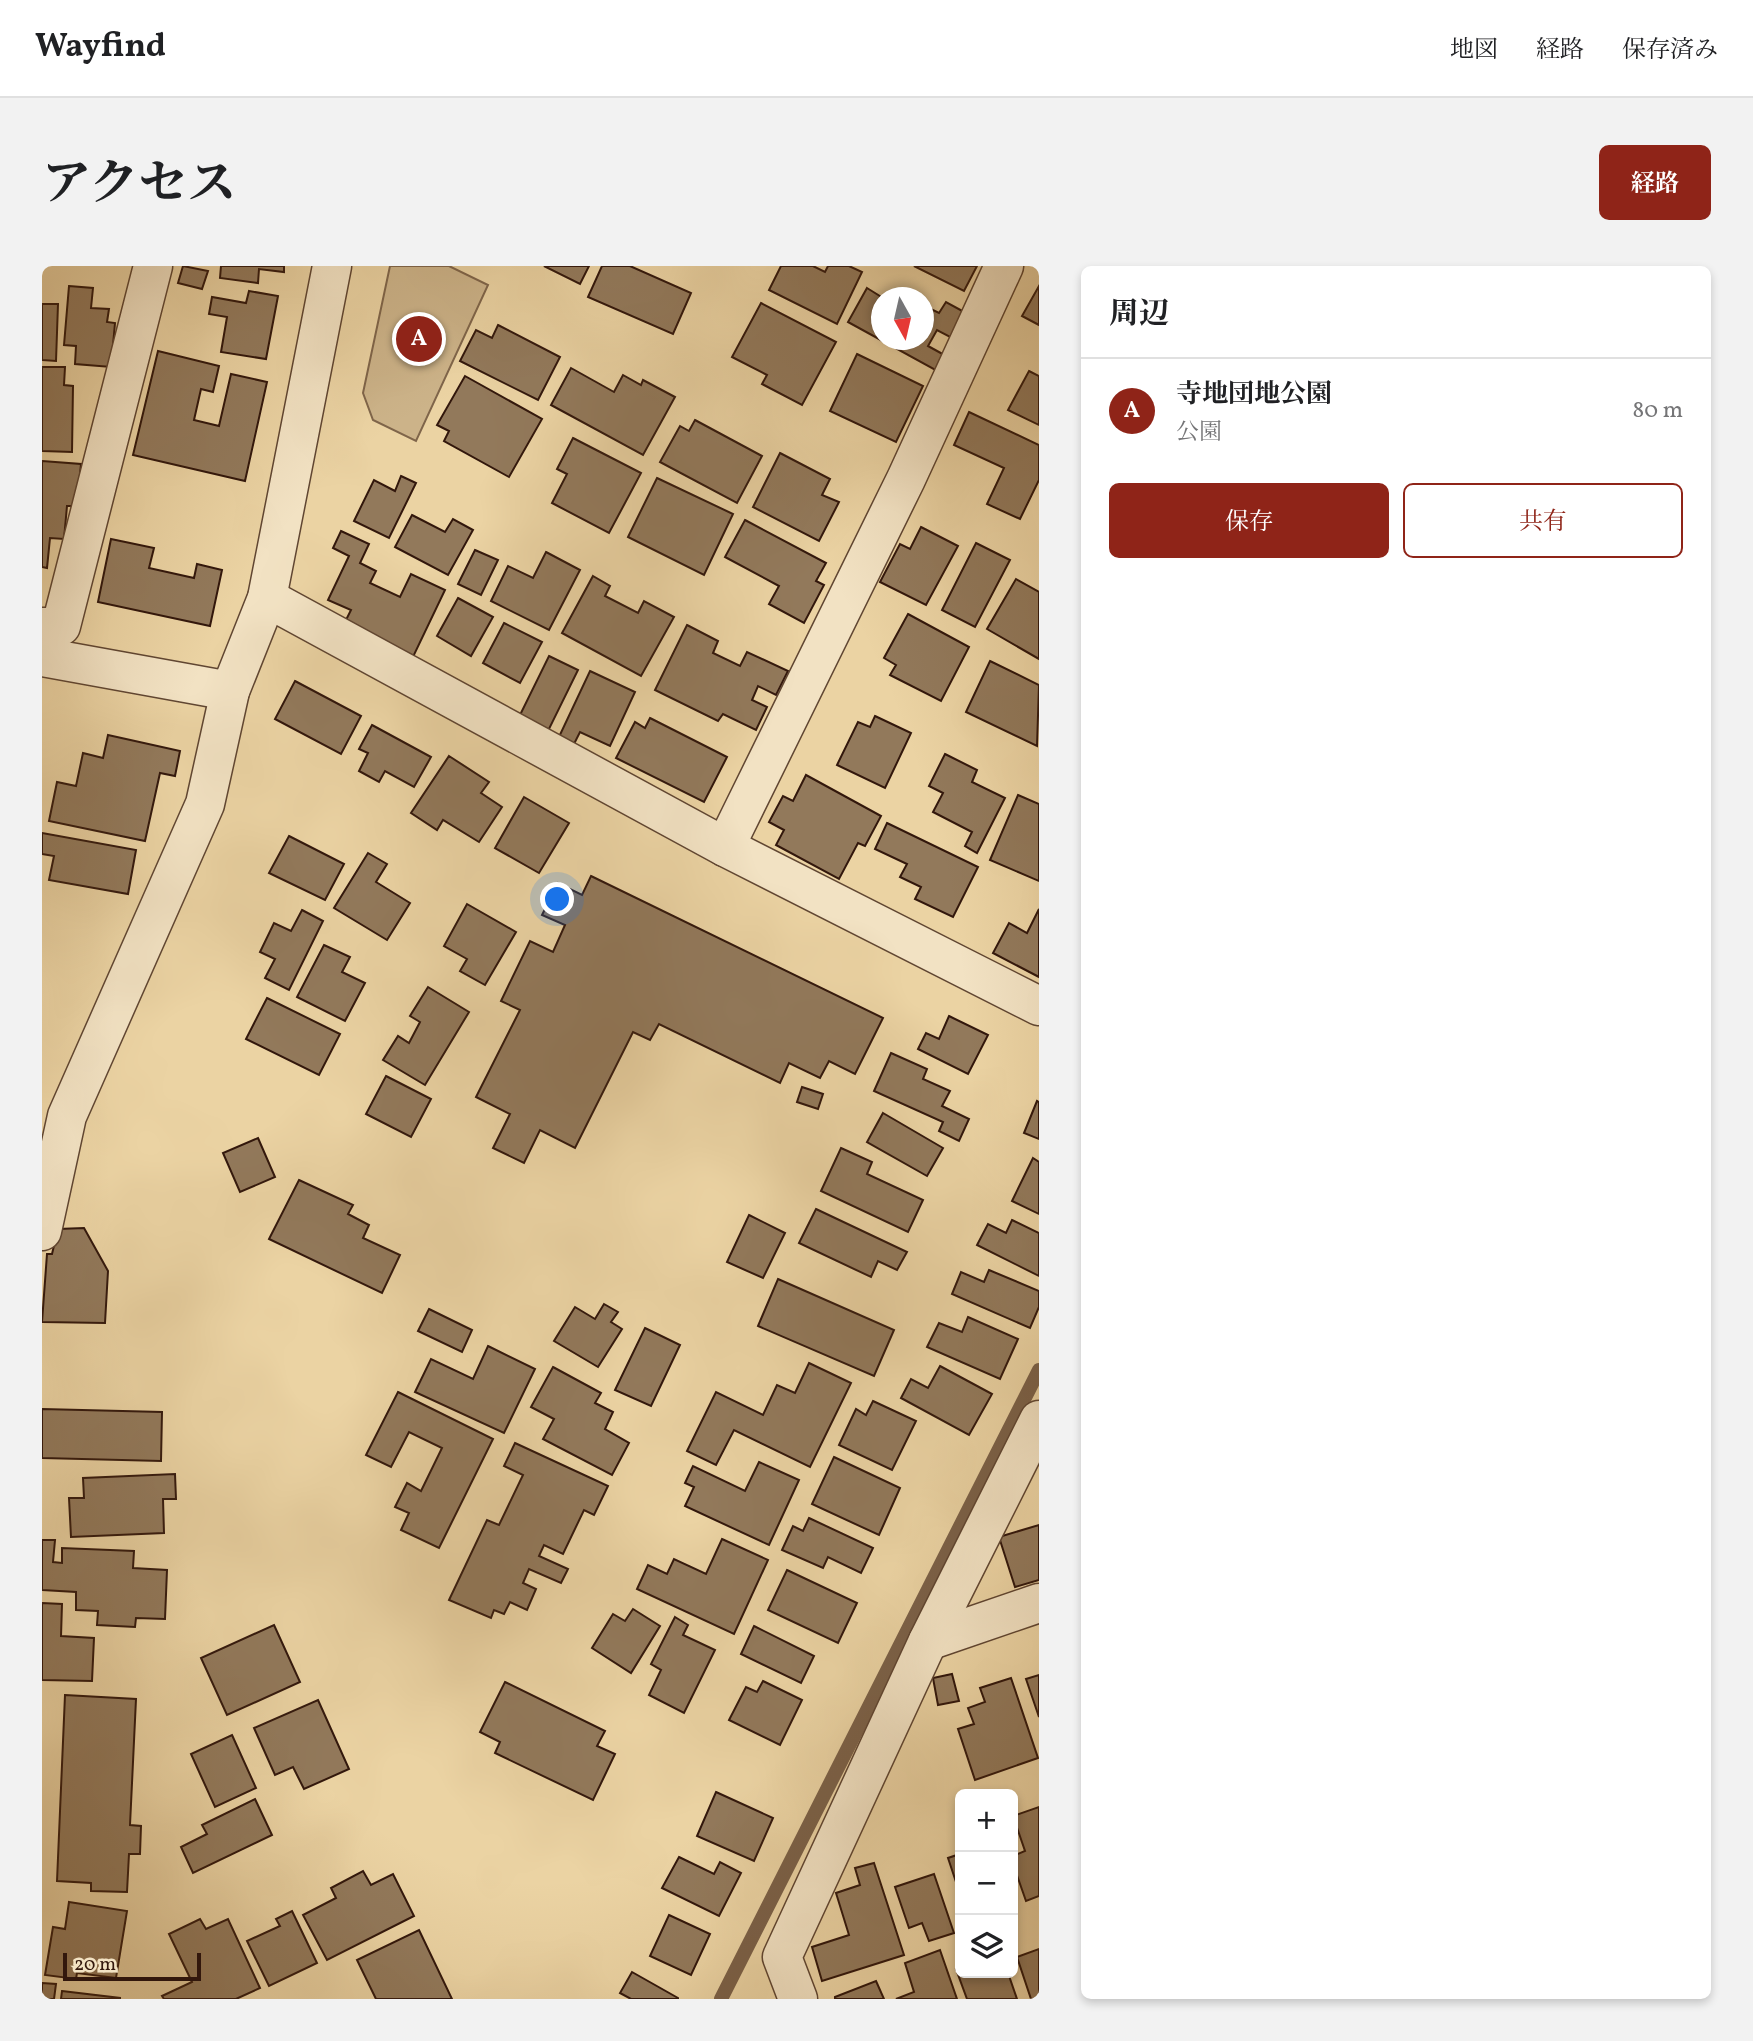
<!DOCTYPE html>
<html lang="ja">
<head>
<meta charset="utf-8">
<style>
	:root { --surface:#fff; --page:#f2f2f2; --text:#202124; --muted:#757577; --line:#e0e0e0; --accent:#8f2418 }
	body { margin:0; font-family:Vollkorn,"Noto Serif JP",serif; background:var(--page); color:var(--text) }
	.controls { position:absolute; right:21px; bottom:21px; display:grid; overflow:hidden; border-radius:10px; box-shadow:0 4px 10px #0003 }
	.controls button { width:63px; height:63px; display:grid; place-items:center; padding:0; border:0; border-bottom:2px solid var(--line); background:var(--surface); color:var(--text); font:35px sans-serif }
	.compass { position:absolute; left:829px; top:21px; width:63px; height:63px; border-radius:50%; background:var(--surface); box-shadow:0 4px 10px #0003; rotate:172deg }
	.scale { position:absolute; left:21px; bottom:18px; width:138px; box-sizing:border-box; padding-left:7px; border:4px solid #32170c; border-top:0; font-size:19px; line-height:24px; white-space:nowrap; color:#32170c; -webkit-text-stroke:5px #f2e2c3; paint-order:stroke }
	.you { position:absolute; left:516px; top:634px; width:24px; height:24px; margin:-18px; border:5px solid #fff; border-radius:50%; background:#1a73e8; box-shadow:0 0 0 10px #1a73e833 }
	.badge { display:grid; place-items:center; width:46px; height:46px; border-radius:50%; background:var(--accent); color:#fff; font-size:23px; font-weight:700 }
	.pin { position:absolute; translate:-50% -50%; border:4px solid #fff; box-shadow:0 2px 7px #0006 }
	.list { margin:0; padding:0; list-style:none }
	h2 { display:flex; justify-content:space-between; align-items:center; height:91px; margin:0; padding:0 28px; font-size:30px }
	h2 small { font-size:23px; font-weight:400; color:var(--muted) }
	.list li { display:grid; grid-template-columns:46px 1fr auto; gap:21px; align-items:center; box-sizing:border-box; height:105px; padding:0 28px; border-top:2px solid var(--line) }
	.list b { display:block; font-size:26px; white-space:nowrap }
	.list p { margin:0; font-size:23px; white-space:nowrap; color:var(--muted) }
	.list em { font-size:23px; font-style:normal; color:var(--muted) }
	.actions { display:flex; gap:14px; padding:21px 28px }
	.actions a { flex:1; padding:16px 0; border:2px solid var(--accent); border-radius:10px; text-align:center; font-size:24px; color:var(--accent) }
	.actions .main { background:var(--accent); color:#fff }
	.icon { flex:none; width:38px; height:38px; fill:none; stroke:currentColor; stroke-width:2; stroke-linecap:round; stroke-linejoin:round }
	.map { position:relative; flex:none; width:997px; height:1733px; overflow:hidden; border-radius:10px }
	header { display:flex; align-items:center; gap:42px; box-sizing:border-box; height:98px; padding:0 35px; background:var(--surface); border-bottom:2px solid var(--line) }
	header strong { font-size:33px }
	nav { display:flex; gap:38px; margin-inline-start:auto; font-size:24px }
	.intro { display:flex; align-items:center; justify-content:space-between; box-sizing:border-box; height:168px; padding:0 42px }
	h1 { margin:0; font-size:49px }
	.button { padding:18px 32px; border-radius:10px; background:var(--accent); color:#fff; font-size:24px; font-weight:700 }
	main { display:flex; gap:42px; padding:0 42px }
	aside { flex:1; background:var(--surface); border-radius:10px; box-shadow:0 4px 10px #0003 }
	.map>svg:first-child { display:block }
</style>
</head>
<body>
<header>
<strong>Wayfind</strong>
<nav><a>地図</a><a>経路</a><a>保存済み</a></nav>
</header>
<div class="intro"><h1>アクセス</h1><a class="button">経路</a></div>
<main>
<div class="map">
<svg width="997" height="1733" viewBox="0 0 997 1733">
	<rect width="100%" height="100%" fill="#ebd3a3"/>
	<filter id="stains"><feTurbulence type="fractalNoise" baseFrequency=".00286" numOctaves="4"/><feColorMatrix values="0 0 0 0 .2 0 0 0 0 .09 0 0 0 0 .02 0 0 0 .5 -.17"/></filter>
	<radialGradient id="worn" r=".72"><stop offset=".6" stop-color="#630" stop-opacity="0"/><stop offset="1" stop-color="#630" stop-opacity=".3"/></radialGradient>
	<path fill="#ccb389" stroke="#7f654a" stroke-width="2" d="M348 0H407L446 19 374 175 331 154 321 127Z"/>
	<g fill="none" stroke-linecap="round" stroke-linejoin="round">
		<path stroke="#7b6148" stroke-width="14" d="M679 1733 997 1104"/>
	</g>
	<g fill="#92795b" stroke="#32170c" stroke-width="2">
		<path d="M141 0 166 5 160 23 136 17Z"/>
		<path d="M179 0H242V6L217 3 216 17 178 12Z"/>
		<path d="M502 0H547L538 18Z"/>
		<path d="M560 0H588L649 27 631 68 546 31Z"/>
		<path d="M739 0H771L783 6 786 0H807L820 6 795 58 727 24Z"/>
		<path d="M872 0H935L922 25Z"/>
		<path d="M27 20 51 22 49 42 67 43 65 56 73 57 69 101 33 98 34 80 22 79Z"/>
		<path d="M997 20V59L980 50Z"/>
		<path d="M825 22 841 32 839 74H881V39L897 47 904 36 924 47 910 72 895 64 886 80 906 91 897 106 806 56Z"/>
		<path d="M207 25 236 30 224 93 179 86 185 51 167 48 170 31 204 37Z"/>
		<path d="M856 25 868 32H852Z"/>
		<path d="M719 37 794 76 760 139 720 118 725 109 690 91Z"/>
		<path d="M0 38H16L14 95 0 94Z"/>
		<path d="M456 59 518 91 496 134 418 95 434 64 450 72Z"/>
		<path d="M116 85 177 100 171 126 159 123 152 154 177 160 189 108 225 116 203 215 91 189Z"/>
		<path d="M815 88 881 120 854 176 788 145Z"/>
		<path d="M0 101H23L22 119 31 120 30 186 0 185Z"/>
		<path d="M529 102 572 126 581 109 599 119 601 114 633 131 601 189 509 139Z"/>
		<path d="M987 105 997 110V159L966 144Z"/>
		<path d="M423 110 500 153 467 211 402 175 407 165 395 159Z"/>
		<path d="M927 146 997 179V214L978 253 945 238 962 202 912 179Z"/>
		<path d="M653 154 720 190 695 237 618 196 638 160 647 165Z"/>
		<path d="M531 172 599 207 567 267 510 237 525 208 515 203Z"/>
		<path d="M738 187 788 213 780 229 797 236 777 275 711 241Z"/>
		<path d="M0 195 39 198 35 240H25L22 273 8 272 5 302 0 301Z"/>
		<path d="M359 210 374 217 347 272 312 255 332 214 353 225Z"/>
		<path d="M615 212 691 248 662 309 586 271Z"/>
		<path d="M370 249 403 266 411 253 431 264 406 309 353 281Z"/>
		<path d="M703 254 784 297 774 315 782 319 762 357 727 338 737 320 683 291Z"/>
		<path d="M879 261 916 280 884 339 838 316 858 278 868 283Z"/>
		<path d="M299 265 327 278 318 297 334 305 328 317 358 331 369 308 403 324 370 393 301 360 309 344 286 334 307 290 291 282Z"/>
		<path d="M69 273 112 282 107 302 152 312 155 298 180 304 168 360 56 336Z"/>
		<path d="M934 277 968 294 933 361 900 344Z"/>
		<path d="M433 284 456 294 439 329 416 318Z"/>
		<path d="M504 286 538 304 507 364 449 335 466 300 491 312Z"/>
		<path d="M551 310 568 320 563 330 596 347 602 335 632 351 599 410 520 367Z"/>
		<path d="M974 313 997 326V393L945 363Z"/>
		<path d="M416 332 451 351 429 390 395 370Z"/>
		<path d="M866 348 927 381 899 435 848 409 854 399 842 392Z"/>
		<path d="M462 357 500 376 478 417 441 397Z"/>
		<path d="M645 359 676 375 671 387 698 400 705 386 746 405 734 429 716 420 710 434 725 441 714 464 681 448 676 455 613 424Z"/>
		<path d="M507 390 536 404 506 465 477 451Z"/>
		<path d="M948 395 997 419 995 480 924 446Z"/>
		<path d="M548 405 593 426 568 480 538 466 531 480 516 473Z"/>
		<path d="M253 415 319 450 299 488 233 453Z"/>
		<path d="M833 450 869 467 843 522 795 499 816 456 828 461Z"/>
		<path d="M608 452 685 491 662 536 574 492 593 456 603 462Z"/>
		<path d="M330 459 389 491 372 521 343 505 337 516 317 505 326 487 317 483Z"/>
		<path d="M66 469 138 485 133 510 118 507 103 575 7 555 15 516 34 520 41 487 61 492Z"/>
		<path d="M903 488 935 504 930 516 963 532 935 587 923 580 930 566 891 546 901 527 887 520Z"/>
		<path d="M407 490 447 516 439 527 460 541 437 576 401 554 395 564 369 547Z"/>
		<path d="M764 509 839 550 823 580 816 577 797 613 734 579 742 564 727 556 741 530 751 535Z"/>
		<path d="M976 529 997 538V615L948 594Z"/>
		<path d="M482 531 527 557 497 607 453 582Z"/>
		<path d="M845 557 936 601 911 651 873 633 879 621 858 611 865 598 833 583Z"/>
		<path d="M0 567 94 584 86 628 7 614 12 590 0 588Z"/>
		<path d="M247 570 302 598 283 634 227 607Z"/>
		<path d="M326 587 345 598 334 616 368 637 345 674 292 642Z"/>
		<path d="M549 610 841 752 813 808 787 795 778 812 747 797 738 817 617 758 608 774 591 766 533 882 498 864 482 897 451 882 468 848 434 831 478 744 459 735 488 675 511 686 523 659 500 649 516 617 540 629Z"/>
		<path d="M425 638 474 666 443 719 418 705 425 693 402 680Z"/>
		<path d="M997 643V711L951 687 967 657 985 667Z"/>
		<path d="M260 644 281 655 247 724 223 712 233 693 218 686 232 657 249 665Z"/>
		<path d="M282 679 308 691 300 706 323 717 303 755 255 731Z"/>
		<path d="M386 721 427 746 383 819 341 794 356 770 367 777 378 756 368 750Z"/>
		<path d="M225 732 298 768 277 809 204 773Z"/>
		<path d="M907 750 946 769 926 808 876 783 884 767 897 773Z"/>
		<path d="M849 787 885 803 881 813 908 825 900 840 927 853 917 875 897 865 901 856 832 825Z"/>
		<path d="M344 810 389 833 369 871 324 848Z"/>
		<path d="M760 821 781 828 776 843 755 836Z"/>
		<path d="M995 835 997 836V873L982 867Z"/>
		<path d="M841 847 901 882 885 910 825 876Z"/>
		<path d="M216 872 233 911 198 926 181 887Z"/>
		<path d="M799 882 830 896 825 908 881 934 866 966 779 925Z"/>
		<path d="M991 892 997 896V948L970 935Z"/>
		<path d="M257 914 311 939 306 948 327 959 321 972 358 989 340 1027 227 973Z"/>
		<path d="M774 943 865 986 855 1004 836 995 829 1011 757 977Z"/>
		<path d="M707 949 743 967 721 1012 685 996Z"/>
		<path d="M970 954 997 967V1010L935 979 946 958 964 967Z"/>
		<path d="M42 962 66 1005 63 1057 0 1056 5 988H10L16 963Z"/>
		<path d="M947 1004 997 1025V1041L988 1062 910 1028 919 1006 942 1016Z"/>
		<path d="M736 1013 852 1064 832 1110 716 1060Z"/>
		<path d="M562 1038 576 1046 569 1056 580 1063 556 1101 512 1075 533 1041 553 1053Z"/>
		<path d="M387 1043 430 1064 420 1086 376 1065Z"/>
		<path d="M926 1051 976 1073 958 1113 885 1081 897 1057 920 1066Z"/>
		<path d="M603 1062 638 1079 609 1140 573 1124Z"/>
		<path d="M446 1080 493 1103 462 1167 373 1126 389 1093 431 1113Z"/>
		<path d="M767 1097 809 1117 768 1201 692 1164 674 1199 645 1185 674 1126 721 1149 735 1119 753 1127Z"/>
		<path d="M898 1100 950 1128 927 1169 859 1132 869 1113 886 1122Z"/>
		<path d="M511 1101 559 1127 553 1137 571 1146 563 1163 587 1177 570 1209 501 1173 512 1153 489 1141Z"/>
		<path d="M356 1126 451 1173 397 1282 359 1264 367 1247 353 1241 365 1217 379 1225 400 1182 367 1166 349 1201 324 1189Z"/>
		<path d="M831 1135 874 1155 850 1204 797 1179 814 1143 824 1149Z"/>
		<path d="M0 1143 120 1146 119 1195 0 1192Z"/>
		<path d="M473 1177 566 1220 552 1249 542 1244 521 1288 502 1279 497 1290 526 1303 519 1317 487 1303 481 1317 494 1323 485 1344 468 1336 462 1348 452 1344 449 1352 407 1334 445 1254 457 1259 481 1209 462 1200Z"/>
		<path d="M792 1191 858 1222 837 1269 770 1238Z"/>
		<path d="M717 1196 757 1214 727 1279 643 1240 652 1221 643 1217 651 1200 703 1225Z"/>
		<path d="M133 1208 134 1233H121L122 1267 29 1271 27 1232H42L41 1212Z"/>
		<path d="M767 1252 831 1282 819 1307 786 1291 781 1302 740 1284 751 1260 761 1265Z"/>
		<path d="M997 1259V1314L973 1321 957 1271Z"/>
		<path d="M680 1273 726 1294 692 1368 595 1323 606 1299 625 1308 632 1293 664 1308Z"/>
		<path d="M0 1274H13L11 1296 20 1297V1282L92 1285 91 1302 125 1304 123 1353 94 1352 93 1361 55 1359 56 1345 34 1344V1326L0 1324Z"/>
		<path d="M745 1304 815 1337 796 1377 726 1344Z"/>
		<path d="M0 1337 20 1338 19 1370 52 1372 50 1415 0 1414Z"/>
		<path d="M591 1343 618 1360 589 1407 550 1382 571 1348 583 1355Z"/>
		<path d="M633 1351 646 1359 641 1369 673 1384 642 1447 607 1429 619 1404 609 1398Z"/>
		<path d="M232 1359 258 1416 185 1449 159 1392Z"/>
		<path d="M712 1360 772 1390 759 1417 699 1388Z"/>
		<path d="M910 1408 917 1435 896 1439 891 1412Z"/>
		<path d="M997 1409V1451L984 1413Z"/>
		<path d="M969 1412 996 1492 933 1514 916 1463 932 1458 926 1442 943 1436 938 1422Z"/>
		<path d="M721 1415 760 1434 738 1479 687 1454 704 1421 715 1426Z"/>
		<path d="M463 1416 563 1465 555 1480 573 1488 551 1534 453 1487 458 1476 438 1466Z"/>
		<path d="M23 1429 94 1433 88 1559 99 1560 98 1588H87L85 1626 49 1625V1617L15 1615Z"/>
		<path d="M276 1434 307 1503 262 1523 251 1501 233 1509 212 1462Z"/>
		<path d="M190 1469 214 1522 173 1541 149 1488Z"/>
		<path d="M674 1526 731 1552 712 1595 655 1570Z"/>
		<path d="M213 1533 230 1569 151 1607 139 1581 165 1568 160 1559Z"/>
		<path d="M997 1541V1630L984 1635 971 1598V1590L983 1585 971 1550Z"/>
		<path d="M918 1588V1628L906 1592Z"/>
		<path d="M637 1591 672 1608 678 1596 699 1607 677 1650 620 1622Z"/>
		<path d="M832 1597 862 1689 780 1715 770 1681 807 1669 794 1627 818 1619 813 1602Z"/>
		<path d="M321 1605 329 1619 351 1608 372 1650 285 1694 261 1649 294 1632 289 1622Z"/>
		<path d="M892 1608 912 1667 887 1675 880 1657 867 1662 853 1621Z"/>
		<path d="M27 1636 85 1645 74 1712 35 1707 34 1713 3 1709 11 1661 23 1663Z"/>
		<path d="M250 1645 275 1697 227 1720 205 1675 238 1660 234 1653Z"/>
		<path d="M627 1649 668 1668 649 1709 608 1690Z"/>
		<path d="M158 1653 164 1663 186 1653 218 1722 194 1733H122L120 1730 150 1716 127 1668Z"/>
		<path d="M377 1664 410 1733H334L315 1694Z"/>
		<path d="M997 1683V1733H989L975 1691Z"/>
		<path d="M898 1684 915 1733H854L872 1726 863 1697Z"/>
		<path d="M918 1701V1707H966L975 1733H925L914 1703Z"/>
		<path d="M590 1706 636 1732V1733H589L578 1727Z"/>
		<path d="M834 1715 842 1733H793V1731Z"/>
		<path d="M0 1717 14 1718 12 1733H0Z"/>
		<path d="M20 1725 78 1732V1733H19Z"/>
	</g>
	<g fill="none" stroke-linecap="round" stroke-linejoin="round">
		<g stroke="#604632" stroke-width="41">
			<g id="minor">
				<path d="M225 332 683 581 997 740"/>
				<path d="M0 361 19 360 111 0"/>
				<path d="M0 391 188 425"/>
				<path d="M683 581 864 213 962 0"/>
				<path d="M0 965 25 850 163 538 188 425 225 332 290 0"/>
				<path d="M886 1375 997 1337"/>
				<path d="M756 1733 740 1691 886 1375 997 1154"/>
			</g>
		</g>
		<use href="#minor" stroke="#f2e2c3" stroke-width="38"/>
	</g>
	<rect width="100%" height="100%" filter="url(#stains)"/>
	<rect width="100%" height="100%" fill="url(#worn)"/>
</svg>
<div class="controls">
<button>+</button>
<button>−</button>
<button><svg class="icon" aria-label="layers" viewBox="0 0 24 24"><path d="M12 4l9 5-9 5-9-5zM3 14l9 5 9-5"/></svg></button>
</div>
<svg class="compass" viewBox="-18 -18 36 36"><path d="M0-13l5 13h-10z" fill="#e53935"/><path d="M0 13l5-13h-10z" fill="#757577"/></svg>
<div class="scale">20 m</div>
<div class="you"></div>
<div class="pin badge" style="left:377px;top:73px">A</div>
</div>
<aside>
<h2>周辺<small></small></h2>
<ul class="list">
<li><span class="badge">A</span><div><b>寺地団地公園</b><p>公園</p></div><em>80 m</em></li>
</ul>
<div class="actions"><a class="main">保存</a><a>共有</a></div>
</aside>
</main>
</body>
</html>
